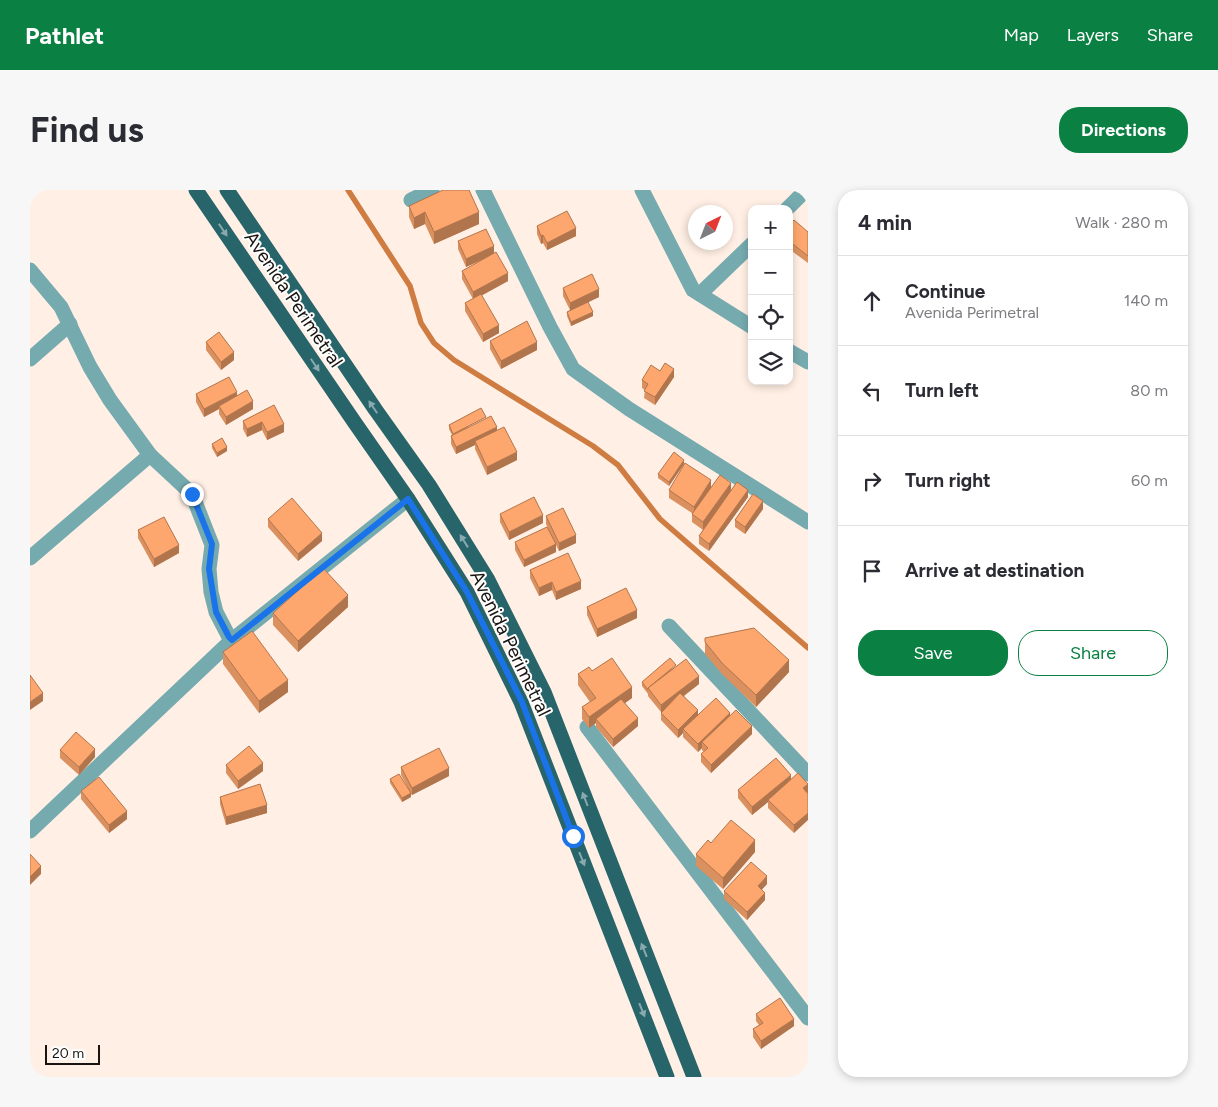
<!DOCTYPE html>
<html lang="en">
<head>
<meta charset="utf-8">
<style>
	:root { --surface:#fff; --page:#f7f7f7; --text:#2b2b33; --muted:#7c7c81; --line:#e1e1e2; --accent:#0b8043 }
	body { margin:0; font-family:Figtree,sans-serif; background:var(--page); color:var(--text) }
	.controls { position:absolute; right:15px; top:15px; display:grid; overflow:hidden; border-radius:10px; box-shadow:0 2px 8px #0003 }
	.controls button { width:45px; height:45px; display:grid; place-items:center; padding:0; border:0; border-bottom:1px solid var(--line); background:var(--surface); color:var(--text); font:25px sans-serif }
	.compass { position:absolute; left:658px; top:15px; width:45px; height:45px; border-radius:50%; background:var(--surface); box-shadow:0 2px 8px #0003; rotate:42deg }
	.scale { position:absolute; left:15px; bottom:12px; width:55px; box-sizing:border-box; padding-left:5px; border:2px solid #191410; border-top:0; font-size:14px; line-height:18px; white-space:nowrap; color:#191410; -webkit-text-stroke:4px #fff; paint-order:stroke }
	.stop { position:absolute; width:15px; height:15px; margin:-11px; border:4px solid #1a73e8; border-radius:50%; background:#fff }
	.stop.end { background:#1a73e8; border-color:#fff; box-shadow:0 1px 5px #0008 }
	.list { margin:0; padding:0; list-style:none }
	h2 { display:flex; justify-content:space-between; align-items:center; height:65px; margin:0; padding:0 20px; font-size:21px }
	h2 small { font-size:16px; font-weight:400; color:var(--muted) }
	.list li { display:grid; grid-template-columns:32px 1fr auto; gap:15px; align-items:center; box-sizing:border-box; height:90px; padding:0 20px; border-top:1px solid var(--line) }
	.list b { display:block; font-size:19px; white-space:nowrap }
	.list p { margin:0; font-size:16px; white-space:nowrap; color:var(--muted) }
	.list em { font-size:16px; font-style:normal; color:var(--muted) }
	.actions { display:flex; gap:10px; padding:15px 20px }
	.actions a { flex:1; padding:11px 0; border:1px solid var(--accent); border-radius:20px; text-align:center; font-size:18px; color:var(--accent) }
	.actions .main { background:var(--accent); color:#fff }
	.icon { flex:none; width:28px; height:28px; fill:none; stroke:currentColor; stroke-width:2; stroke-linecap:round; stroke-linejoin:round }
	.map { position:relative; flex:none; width:778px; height:887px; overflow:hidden; border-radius:20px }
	header { display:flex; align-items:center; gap:30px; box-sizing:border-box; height:70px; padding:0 25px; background:var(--accent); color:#fff }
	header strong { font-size:24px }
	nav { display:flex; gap:28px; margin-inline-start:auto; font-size:18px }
	.intro { display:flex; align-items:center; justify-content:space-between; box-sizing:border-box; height:120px; padding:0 30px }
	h1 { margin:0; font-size:35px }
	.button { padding:12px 22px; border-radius:20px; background:var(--accent); color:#fff; font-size:18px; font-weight:700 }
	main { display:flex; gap:30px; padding:0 30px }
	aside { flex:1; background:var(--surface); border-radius:20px; box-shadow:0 2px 8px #0003 }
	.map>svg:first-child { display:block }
</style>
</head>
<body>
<header>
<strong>Pathlet</strong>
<nav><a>Map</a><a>Layers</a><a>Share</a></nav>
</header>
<div class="intro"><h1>Find us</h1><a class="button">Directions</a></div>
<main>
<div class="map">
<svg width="778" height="887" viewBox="0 0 778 887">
	<rect width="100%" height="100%" fill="#ffefe4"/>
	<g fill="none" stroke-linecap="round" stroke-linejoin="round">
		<path stroke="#ce7c42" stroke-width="5.5" d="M318 0 380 96 391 133 404 153 424 170 563 256 588 275 630 329 778 458"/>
		<g stroke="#75aaaf" stroke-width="15">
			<path d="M453 0 520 137 543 179 599 219 778 332"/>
			<path d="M612 0 663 100 722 137"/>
			<path d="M381 10 402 0"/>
			<path d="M757 19 776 0"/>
			<path d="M0 80 31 117 60 177 80 210 120 265 162 304 182 355 179 379 181 402 186 422 199 447 202 450"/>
			<path d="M670 104 722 54"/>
			<path d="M759 161 778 172"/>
			<path d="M0 169 40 134"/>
			<path d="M0 368 120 265"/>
			<path d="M639 436 778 584"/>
			<path d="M557 537 778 828"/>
			<path d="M0 641 202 450 378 309"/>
		</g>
		<g stroke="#27656b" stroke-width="15">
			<path d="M166 0 325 233 378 309 437 402 491 512 637 887"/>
			<path d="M197 0 345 219 399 295 458 390 514 502 664 887"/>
		</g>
	</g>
	<g fill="#da905f">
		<path d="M379 16 449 34 404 54 395 34 384 39 379 27Z"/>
		<path d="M507 36 546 46 517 60 513 53 511 54 507 44Z"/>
		<path d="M759 36 778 42V73L759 59Z"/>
		<path d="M428 51 464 63 478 91 451 106 469 143 453 152 435 121V113L443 109 432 89V81L454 69 436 77 428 59Z"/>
		<path d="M533 98 569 107 550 116 563 126 541 136 537 126V122L540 120 533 106Z"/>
		<path d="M460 151 507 160 471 179 460 159Z"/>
		<path d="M176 152 204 170 191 180 176 160Z"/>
		<path d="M630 181 644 187 625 215 614 208 615 200 612 198V190Z"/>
		<path d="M166 204 207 205 223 219 196 235 189 224V219L174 227 166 212Z"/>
		<path d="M244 215 254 242 237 250 232 240 217 247 213 239V231Z"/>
		<path d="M419 235 467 240 487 270 457 285 445 259V255L426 264 421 254V246L422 245 419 239Z"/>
		<path d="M182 254 197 261 187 267 182 258Z"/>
		<path d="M654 274 639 296 628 288V284Z"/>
		<path d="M681 298 701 301 718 307 679 361 669 354V346L673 340 662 332V323L639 308V300Z"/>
		<path d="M733 319 715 344 705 337V330Z"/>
		<path d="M470 324 513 333 479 350 470 332Z"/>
		<path d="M516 326 546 353 529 361 526 355V362L494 377 485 360V352L523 350 516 334Z"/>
		<path d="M238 329 292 351 268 371 238 337Z"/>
		<path d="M108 340 149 363 124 377 108 348Z"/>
		<path d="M500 380 551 399 526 410 522 400 509 406 500 388Z"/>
		<path d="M318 417 268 462 243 435V423Z"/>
		<path d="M557 417 607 428 567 447 557 425Z"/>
		<path d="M675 448 759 482 726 517 692 484 675 464Z"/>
		<path d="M193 462 258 502 229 523 193 474Z"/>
		<path d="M646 477 669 494 654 506 668 525 700 526 722 544 681 583 671 572V564L674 562 672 560V558L668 562 653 547V543L648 548 631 530V522L618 506V504L612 496V492Z"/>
		<path d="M562 481 602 508 595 513 608 536 583 557 566 537V533L559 538 552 529V517L560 512 548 495V484Z"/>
		<path d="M30 560 65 567 49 585 30 568Z"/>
		<path d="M196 575 233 581 208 599 196 583Z"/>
		<path d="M371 577 419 586 382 605 381 604V607L372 612 360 593V589L378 598 371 585Z"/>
		<path d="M761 590 778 602 764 643 738 618V612L722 625 708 608V600Z"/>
		<path d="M51 601 97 629 79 643 51 609Z"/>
		<path d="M190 607 237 623 196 635 190 614Z"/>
		<path d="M681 653 725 662 693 699 666 676V664Z"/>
		<path d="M737 694 732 699 735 710 717 730 694 709V701Z"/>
		<path d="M726 824 764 836 731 859 723 847V839L729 835 726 831Z"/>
	</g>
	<g fill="#b1754d">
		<path d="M395 22V34L384 39V28Z"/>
		<path d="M449 22V34L404 54V42Z"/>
		<path d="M546 38V46L517 60V53Z"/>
		<path d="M513 45V53L511 54V46Z"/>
		<path d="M464 56V64L436 77V69Z"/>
		<path d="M478 83V91L443 110V102Z"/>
		<path d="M569 99V107L540 121V113Z"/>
		<path d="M563 122V126L541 136V132Z"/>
		<path d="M469 135V143L453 152V144Z"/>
		<path d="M507 152V160L471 179V171Z"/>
		<path d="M204 162V170L191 180V172Z"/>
		<path d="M644 179V187L625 215V207Z"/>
		<path d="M207 202V209L189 216V219L174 227V219Z"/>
		<path d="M223 211V219L196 235V227Z"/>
		<path d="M232 232V240L217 247V239Z"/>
		<path d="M254 234V242L237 250V242Z"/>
		<path d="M467 237V245L445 251V255L426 264V257Z"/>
		<path d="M197 257V261L187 267V263Z"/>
		<path d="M487 262V270L457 285V277Z"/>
		<path d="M654 270V274L639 296V292Z"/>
		<path d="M681 290V298L664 325V317Z"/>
		<path d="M701 293V301L673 340V332Z"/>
		<path d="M718 300V307L679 361V354Z"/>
		<path d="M733 311V319L715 344V337Z"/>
		<path d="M513 325V333L479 350V342Z"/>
		<path d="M292 343V351L268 371V364Z"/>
		<path d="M546 345V353L529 361V353Z"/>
		<path d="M526 354V362L494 377V370Z"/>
		<path d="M149 355V363L124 377V369Z"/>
		<path d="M551 391V399L526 410V402Z"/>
		<path d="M522 392V400L509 406V398Z"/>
		<path d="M318 405V417L268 462V451Z"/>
		<path d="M607 420V428L567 447V439Z"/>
		<path d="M759 470V482L726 517V505Z"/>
		<path d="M669 486V494L631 523V515Z"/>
		<path d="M258 490V502L229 523V511Z"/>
		<path d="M602 497V508L569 532 566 529V533L559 538V527Z"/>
		<path d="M13 503V511L0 520V512Z"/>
		<path d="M668 520V528L653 539V543L648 548V540Z"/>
		<path d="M700 523V531L672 552V558L668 562V554Z"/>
		<path d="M608 528V536L583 557V549Z"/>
		<path d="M722 536V544L681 583V575Z"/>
		<path d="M65 559V567L49 585V577Z"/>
		<path d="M233 573V581L208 599V591Z"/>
		<path d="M419 578V586L382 605V598Z"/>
		<path d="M761 585V593L738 610V612L722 625V617Z"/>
		<path d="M778 594V602L773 606V598Z"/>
		<path d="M381 603V607L372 612V608Z"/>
		<path d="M237 615V623L196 635V627Z"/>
		<path d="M97 621V629L79 643V635Z"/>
		<path d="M778 623V630L764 643V635Z"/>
		<path d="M725 650V662L693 699V688Z"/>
		<path d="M11 676V684L0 695V687Z"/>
		<path d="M737 686V694L728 704V696Z"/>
		<path d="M735 703V710L717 730V722Z"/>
		<path d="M764 829V836L731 859V851Z"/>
	</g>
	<g fill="#fda76e" stroke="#b1754d">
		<path d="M413 0H439L449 22 404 42 395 22 384 28 379 16Z"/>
		<path d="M537 21 546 38 517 53 513 45 511 46 507 36Z"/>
		<path d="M764 30 778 42V66L759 51V36Z"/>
		<path d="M456 39 464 56 436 69 428 51Z"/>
		<path d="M466 62 478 83 443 102 432 81Z"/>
		<path d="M562 84 569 99 540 113 533 98Z"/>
		<path d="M451 104 469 135 453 144 435 113Z"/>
		<path d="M558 112 563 122 541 132 537 122Z"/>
		<path d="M497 131 507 152 471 171 460 151Z"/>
		<path d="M189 142 204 162 191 172 176 152Z"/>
		<path d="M635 173 644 179 625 207 614 201 618 194 612 190 621 175 630 181Z"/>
		<path d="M199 187 207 202 174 219 166 204Z"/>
		<path d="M217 200 223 211 196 227 189 216Z"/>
		<path d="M244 215 254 234 237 242 232 232 217 239 213 231Z"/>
		<path d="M451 218 456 227 423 244 419 235Z"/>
		<path d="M461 226 467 237 426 257 421 246Z"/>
		<path d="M474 237 487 262 457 277 445 251Z"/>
		<path d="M192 248 197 257 187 263 182 254Z"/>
		<path d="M644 262 654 270 639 292 628 284Z"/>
		<path d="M655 273 681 290 664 317 639 300Z"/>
		<path d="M690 285 701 293 673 332 662 324Z"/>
		<path d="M707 292 718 300 679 354 669 346Z"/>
		<path d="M723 304 733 311 715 337 705 330Z"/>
		<path d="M504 307 513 325 479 342 470 324Z"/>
		<path d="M262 308 292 343 268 364 238 329Z"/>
		<path d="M533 318 546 345 529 353 516 326Z"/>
		<path d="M134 327 149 355 124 369 108 340Z"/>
		<path d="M517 337 526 354 494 370 485 352Z"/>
		<path d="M538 363 551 391 526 402 522 392 509 398 500 380Z"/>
		<path d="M293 378 318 405 268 451 243 423Z"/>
		<path d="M596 398 607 420 567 439 557 417Z"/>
		<path d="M724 438 759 470 726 505 692 473 675 452V448Z"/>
		<path d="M222 441 258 490 229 511 193 462Z"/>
		<path d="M582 468 602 497 559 527 552 517 566 508 548 484 559 477 562 481Z"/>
		<path d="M640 468 646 475 618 498V500L612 492Z"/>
		<path d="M656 469 669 486 631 515 618 498Z"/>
		<path d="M0 485 13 503 0 512Z"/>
		<path d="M650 503 668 520 648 540 631 523Z"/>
		<path d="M686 508 700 523 668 554 653 539Z"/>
		<path d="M591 509 608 528 583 549 566 529Z"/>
		<path d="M706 520 722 536 681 575 671 564 678 558 672 552Z"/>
		<path d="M46 542 65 559 49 577 30 560Z"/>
		<path d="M219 556 233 573 208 591 196 575Z"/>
		<path d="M409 558 419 578 382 598 371 577Z"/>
		<path d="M746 568 761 585 722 617 708 600Z"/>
		<path d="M768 583 778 594 773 598 778 604V623L764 635 738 610Z"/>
		<path d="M369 584 381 603 372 608 360 589Z"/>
		<path d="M69 587 97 621 79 635 51 601Z"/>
		<path d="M230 594 237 615 196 627 190 607Z"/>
		<path d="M701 630 725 650 693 688 666 664 678 650 681 653Z"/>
		<path d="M0 664 11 676 0 687Z"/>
		<path d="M721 672 737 686 728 696 735 703 717 722 694 701Z"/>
		<path d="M750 808 764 829 731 851 723 839 733 833 726 824Z"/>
	</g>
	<defs><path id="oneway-solid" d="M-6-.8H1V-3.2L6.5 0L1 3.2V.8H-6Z" transform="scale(1.25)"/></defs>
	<g fill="#88aaae">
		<use href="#oneway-solid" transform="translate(193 40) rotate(56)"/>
		<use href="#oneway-solid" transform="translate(285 175) rotate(56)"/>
		<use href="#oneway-solid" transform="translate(343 217) rotate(-124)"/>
		<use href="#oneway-solid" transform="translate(434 351) rotate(-122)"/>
		<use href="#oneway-solid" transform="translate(555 609) rotate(-111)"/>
		<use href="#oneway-solid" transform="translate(552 669) rotate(68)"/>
		<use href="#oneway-solid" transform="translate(614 760) rotate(-112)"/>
		<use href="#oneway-solid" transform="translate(612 820) rotate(68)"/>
	</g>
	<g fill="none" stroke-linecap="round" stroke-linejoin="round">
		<path stroke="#1a73e8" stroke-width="6" d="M162 304 182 354 179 379 186 422 199 447 202 450 378 309 437 402 492 512 543 646"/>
	</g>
	<g text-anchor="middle" stroke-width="4" stroke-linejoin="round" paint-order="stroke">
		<g font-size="19" fill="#191410" stroke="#fff">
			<text transform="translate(264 109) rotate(56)" y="7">Avenida Perimetral</text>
			<text transform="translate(481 453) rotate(64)" y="7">Avenida Perimetral</text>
		</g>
	</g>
</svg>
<div class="controls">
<button>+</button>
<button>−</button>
<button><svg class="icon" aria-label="locate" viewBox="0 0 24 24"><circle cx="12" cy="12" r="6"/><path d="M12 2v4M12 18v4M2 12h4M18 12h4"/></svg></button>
<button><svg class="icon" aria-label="layers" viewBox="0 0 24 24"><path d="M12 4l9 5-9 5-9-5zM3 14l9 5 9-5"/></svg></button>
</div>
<svg class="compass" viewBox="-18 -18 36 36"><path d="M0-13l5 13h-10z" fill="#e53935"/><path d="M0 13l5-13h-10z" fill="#7c7c81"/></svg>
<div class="scale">20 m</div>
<div class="stop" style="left:543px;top:646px"></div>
<div class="stop end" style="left:162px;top:304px"></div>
</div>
<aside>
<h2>4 min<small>Walk · 280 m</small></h2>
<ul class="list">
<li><svg class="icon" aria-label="ahead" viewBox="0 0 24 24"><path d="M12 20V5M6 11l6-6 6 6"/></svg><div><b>Continue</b><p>Avenida Perimetral</p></div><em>140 m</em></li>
<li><svg class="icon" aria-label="left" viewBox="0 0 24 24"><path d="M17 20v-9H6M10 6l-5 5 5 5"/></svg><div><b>Turn left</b></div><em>80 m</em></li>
<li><svg class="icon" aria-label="right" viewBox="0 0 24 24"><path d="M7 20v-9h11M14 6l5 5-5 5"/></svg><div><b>Turn right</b></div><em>60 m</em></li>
<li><svg class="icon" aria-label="arrive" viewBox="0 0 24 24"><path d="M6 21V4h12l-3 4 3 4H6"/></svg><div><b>Arrive at destination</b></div></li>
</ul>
<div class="actions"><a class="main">Save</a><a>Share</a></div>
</aside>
</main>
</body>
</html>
